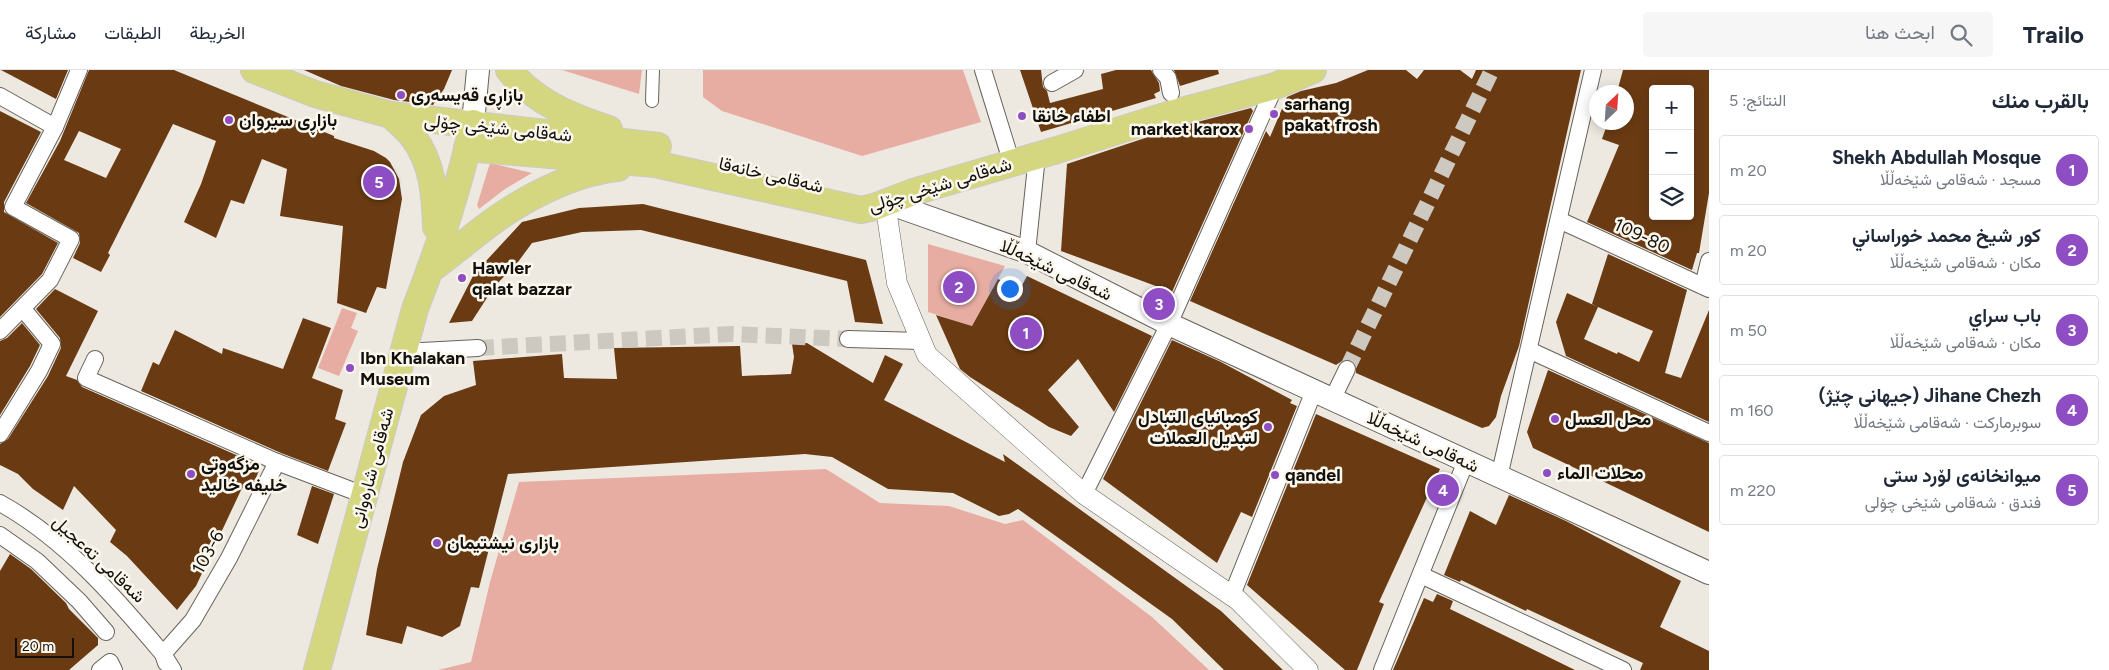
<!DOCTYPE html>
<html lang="ar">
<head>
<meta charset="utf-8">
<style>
	:root { --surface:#fff; --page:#f6f6f7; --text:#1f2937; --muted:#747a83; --line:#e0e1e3; --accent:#8e4dc2 }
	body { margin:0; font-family:Figtree,Vazirmatn,sans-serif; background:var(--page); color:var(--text); direction:rtl }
	.controls { position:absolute; right:15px; top:15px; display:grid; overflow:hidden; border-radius:5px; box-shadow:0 2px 12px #0003 }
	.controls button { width:45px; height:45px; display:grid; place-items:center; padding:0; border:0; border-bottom:1px solid var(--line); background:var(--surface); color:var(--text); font:25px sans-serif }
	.compass { position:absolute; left:1589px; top:15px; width:45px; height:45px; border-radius:50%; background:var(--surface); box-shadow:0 2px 12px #0003; rotate:25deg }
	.scale { position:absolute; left:15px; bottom:12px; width:59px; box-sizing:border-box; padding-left:5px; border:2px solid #12100d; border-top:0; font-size:14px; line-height:18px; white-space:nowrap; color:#12100d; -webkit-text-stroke:4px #fbf7ed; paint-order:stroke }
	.you { position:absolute; left:1009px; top:218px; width:18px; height:18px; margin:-12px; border:4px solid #fff; border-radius:50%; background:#1a73e8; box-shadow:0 0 0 8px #1a73e833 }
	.badge { display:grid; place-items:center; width:32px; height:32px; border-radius:50%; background:var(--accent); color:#fff; font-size:16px; font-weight:700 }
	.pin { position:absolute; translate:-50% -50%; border:2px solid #fff; box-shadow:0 1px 5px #0006 }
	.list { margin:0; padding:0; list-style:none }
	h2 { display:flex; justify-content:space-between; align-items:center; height:65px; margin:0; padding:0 20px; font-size:21px }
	h2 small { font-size:16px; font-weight:400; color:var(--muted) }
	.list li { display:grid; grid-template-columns:32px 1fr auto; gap:15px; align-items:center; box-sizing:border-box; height:70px; margin:0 10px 10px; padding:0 10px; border:1px solid var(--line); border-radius:5px }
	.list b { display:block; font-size:19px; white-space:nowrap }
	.list p { margin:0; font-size:16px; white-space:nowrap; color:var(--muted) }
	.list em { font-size:16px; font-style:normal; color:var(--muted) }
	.icon { flex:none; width:28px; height:28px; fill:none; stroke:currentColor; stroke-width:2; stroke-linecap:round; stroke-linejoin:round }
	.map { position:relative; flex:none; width:1709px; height:600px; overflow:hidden; direction:ltr }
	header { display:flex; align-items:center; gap:30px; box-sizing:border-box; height:70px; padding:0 25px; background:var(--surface); border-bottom:1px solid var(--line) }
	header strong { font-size:24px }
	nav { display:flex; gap:28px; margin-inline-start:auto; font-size:18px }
	.search { width:350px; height:45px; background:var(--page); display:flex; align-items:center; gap:12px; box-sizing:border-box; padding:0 18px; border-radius:5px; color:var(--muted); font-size:19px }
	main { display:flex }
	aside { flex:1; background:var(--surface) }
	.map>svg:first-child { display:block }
</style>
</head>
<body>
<header>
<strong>Trailo</strong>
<div class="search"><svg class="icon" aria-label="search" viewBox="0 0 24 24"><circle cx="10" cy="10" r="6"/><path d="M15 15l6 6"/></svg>ابحث هنا</div>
<nav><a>الخريطة</a><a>الطبقات</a><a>مشاركة</a></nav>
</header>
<main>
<aside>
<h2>بالقرب منك<small>النتائج: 5</small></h2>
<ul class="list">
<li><span class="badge">1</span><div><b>Shekh Abdullah Mosque</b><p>مسجد · شەقامی شێخەڵڵا</p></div><em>20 m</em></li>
<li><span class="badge">2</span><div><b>كور شيخ محمد خوراساني</b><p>مكان · شەقامی شێخەڵڵا</p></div><em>20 m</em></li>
<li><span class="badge">3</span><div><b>باب سراي</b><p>مكان · شەقامی شێخەڵڵا</p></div><em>50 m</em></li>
<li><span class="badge">4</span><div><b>Jihane Chezh (جیهانی چێژ)</b><p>سوبرماركت · شەقامی شێخەڵڵا</p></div><em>160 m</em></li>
<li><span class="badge">5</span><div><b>میوانخانەی لۆرد ستی</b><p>فندق · شەقامی شێخی چۆلی</p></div><em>220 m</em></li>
</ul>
</aside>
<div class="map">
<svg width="1709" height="600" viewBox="0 0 1709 600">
	<rect width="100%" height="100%" fill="#eee9e0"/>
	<g fill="#e7ada3">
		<path d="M562 0H642L639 24Z"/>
		<path d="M703 0H963L981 52 862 86 722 41 703 27Z"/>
		<path d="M490 93 532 103 505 119 479 139 477 135Z"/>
		<path d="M928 174 1005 196 972 256 928 242Z"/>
		<path d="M342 238 357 243 351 258 358 261 339 306 318 298Z"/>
		<path d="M826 399 880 433 949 436 1005 454 1023 450 1152 547 1209 600H438L471 592 490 512 519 412Z"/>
	</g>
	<g fill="#6a3b13" fill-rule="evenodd">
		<path d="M1 0H68L56 29Z"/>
		<path d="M89 0H174L334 66V68L374 81 386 88 390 92 399 109 402 129 386 219 377 217 366 243 337 233 343 156 280 146 287 99 262 89 244 134 231 130 216 168 184 152 201 114 216 71 173 54 108 183 110 185 101 202 73 188 80 173 79 163 26 133 60 71ZM79 61 121 79 106 108 64 90Z"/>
		<path d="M304 0H452L444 19 433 35 394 30 341 16Z"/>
		<path d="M1020 0H1041L1043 17 1047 21 1050 33 1103 19 1101 4 1116 0H1151L1159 13 1160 21 1154 24 1156 28 1041 62Z"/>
		<path d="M1174 0H1218L1219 4 1180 16Z"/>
		<path d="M1368 0H1406L1417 9 1424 0H1460L1472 9 1476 0H1581L1519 276 1501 326 1496 347 1489 356 1482 358 1356 303 1355 294 1351 290 1342 291 1336 295 1190 231 1266 61 1270 67 1287 27 1301 21 1336 13Z"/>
		<path d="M1623 0H1709V123L1699 183H1697L1692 200 1587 152 1619 75 1602 69 1608 52H1626V22H1617ZM1653 19H1690V146H1653Z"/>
		<path d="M1251 38 1253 41 1172 222 1061 181 1067 94 1178 57Z"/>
		<path d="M0 41 41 62 4 132V142L58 173 42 204 0 247Z"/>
		<path d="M643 134 866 190 883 254 855 252 847 211 641 160 582 162 532 173 518 192 494 217 472 251 449 253 474 204 522 152 579 138Z"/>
		<path d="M1608 184 1687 220 1665 303 1681 308 1709 240V352L1566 286 1556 252 1567 223 1598 237 1592 234ZM1598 237 1653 261 1639 292 1618 282 1617 284 1584 269Z"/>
		<path d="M1027 206 1152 266 1114 342 1078 289 1048 320 1079 357 1071 366 1049 357 970 307 960 299 936 245 972 256 998 209 1020 219Z"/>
		<path d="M55 219 98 241 66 306 77 310 82 317 261 396 250 422 242 418 196 516 177 540 127 486 110 472 116 460 74 416 63 440 33 419 18 404 0 395V374L8 369 48 306 61 278 60 268 36 239Z"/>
		<path d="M303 248 331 258 312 308 343 320 335 349 346 353 328 401 281 383 141 321 153 292 159 295 175 260 222 284 223 278 283 299Z"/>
		<path d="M22 253 40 275 30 296 0 345V271L7 268Z"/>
		<path d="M1172 270 1221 292 1292 330 1290 333 1297 336 1252 447 1241 442 1217 493 1103 409Z"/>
		<path d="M807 273 873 313 885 285 903 294 884 330 1005 392 1003 384 1221 541 1283 600H1224L1172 549 1018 439 1009 444 999 446 953 423 888 419 832 387 805 384 508 404 479 518 471 517 460 556 442 567 407 556 402 574 366 565 377 499 403 392 421 345 444 326 476 315 473 291 562 284 564 308 617 309 614 278 740 276 742 306 791 304 794 287 792 274Z"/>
		<path d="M1548 300 1709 373V462L1533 378 1527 362Z"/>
		<path d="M1316 344 1440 399 1379 532 1384 534 1357 600H1345L1247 515Z"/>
		<path d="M312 416 334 424 318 474 297 465Z"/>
		<path d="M1509 425 1566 451 1681 511 1660 557 1709 581V600H1640L1643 593 1527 539 1526 541 1461 510 1460 512 1444 505 1470 441 1496 455Z"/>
		<path d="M10 484 31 499 66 533 69 539 98 568V575L69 600H0V501Z"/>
		<path d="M1437 524 1453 531 1450 539 1575 600H1393L1424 528 1433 532Z"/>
	</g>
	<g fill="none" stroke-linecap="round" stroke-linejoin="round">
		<g stroke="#cdc8c0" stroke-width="16" stroke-dasharray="16 8" stroke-linecap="butt">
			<path d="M478 278 731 264 848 269"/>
			<path d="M1347 299 1492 0"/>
		</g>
		<g stroke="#67635b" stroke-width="14">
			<path id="pedestrian" d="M652 31 653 0"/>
		</g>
		<g stroke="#67635b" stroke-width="18">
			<g id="minor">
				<path d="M983 0 1012 94"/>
				<path d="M1161 0 1168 8 1171 23"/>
				<path d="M1052 13 1075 0"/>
				<path d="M0 26 55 57"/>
				<path d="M1559 150 1709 219"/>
				<path d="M1027 182 1037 86"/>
				<path d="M1703 216 1709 191"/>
				<path d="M0 261 50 210 71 169 13 137 55 57 79 0"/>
				<path d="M848 269 922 271"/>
				<path d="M1529 280 1709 363"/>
				<path d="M403 282 478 278"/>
				<path d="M95 289 86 308 277 392 364 425"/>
				<path d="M1332 330 1347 299"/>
				<path d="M0 364 39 301 52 274 23 239"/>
				<path d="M1499 407 1593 0"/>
				<path d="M1084 424 1169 254 1275 16"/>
				<path d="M0 433C65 469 116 528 163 584L166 593"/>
				<path d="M0 465 37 491 79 531 106 562"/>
				<path d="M1421 505 1623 600"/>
				<path d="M1232 525 1314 321"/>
				<path d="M100 600 110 592 114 600"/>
				<path d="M173 600 163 584 193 550 229 488 277 392"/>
				<path d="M1382 600 1466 391"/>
			</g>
		</g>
		<g stroke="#67635b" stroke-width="21">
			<path id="tertiary" d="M885 132 897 213 927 285 1084 424 1238 530 1308 600"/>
		</g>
		<g stroke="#67635b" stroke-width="24">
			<g id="secondary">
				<path d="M473 53 478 0"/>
				<path d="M885 132 1027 182 1169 254 1709 503"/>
			</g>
		</g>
		<g stroke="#cbcaca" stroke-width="28">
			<g id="primary">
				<path d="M254 0 315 24 391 45 658 76"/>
				<path d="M509 0C534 32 572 47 609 59"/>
				<path d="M391 45C398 52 407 59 413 67 433 93 435 126 436 157"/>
				<path d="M467 78 655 94 861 140 874 137 913 122 1057 80 1174 43 1275 16 1313 0"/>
				<path d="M430 200C450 186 468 170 488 155 522 129 574 102 618 98"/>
				<path d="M317 600 415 239C438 180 460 115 473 53"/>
			</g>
		</g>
		<use href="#pedestrian" stroke="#fff" stroke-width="12"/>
		<use href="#minor" stroke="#fff" stroke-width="16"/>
		<use href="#tertiary" stroke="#fff" stroke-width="20"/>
		<use href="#secondary" stroke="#fff" stroke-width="22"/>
		<use href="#primary" stroke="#d4d77f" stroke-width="26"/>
	</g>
	<g fill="#8e4dc2" stroke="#fbf7ed" stroke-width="2">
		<circle cx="401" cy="25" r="5"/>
		<circle cx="1274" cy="44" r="5"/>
		<circle cx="1022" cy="46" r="5"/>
		<circle cx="229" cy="50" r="5"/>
		<circle cx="1249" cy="59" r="5"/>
		<circle cx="462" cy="208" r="5"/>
		<circle cx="350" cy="298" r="5"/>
		<circle cx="1555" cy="349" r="5"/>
		<circle cx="1268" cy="357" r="5"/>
		<circle cx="1547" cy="403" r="5"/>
		<circle cx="191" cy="404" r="5"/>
		<circle cx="1275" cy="405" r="5"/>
		<circle cx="437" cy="473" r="5"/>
	</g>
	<g text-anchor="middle" stroke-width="5" stroke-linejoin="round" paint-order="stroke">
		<g font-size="18" font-weight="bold" fill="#12100d" stroke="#fbf7ed" text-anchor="start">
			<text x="411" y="31">بازاڕی قەیسەری</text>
			<text x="1284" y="40">sarhang<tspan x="1284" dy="21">pakat frosh</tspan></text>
			<text x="1032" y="52">اطفاء خانقا</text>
			<text x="239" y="56">بازاڕی سیروان</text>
			<text x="1239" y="65" text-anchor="end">market karox</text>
			<text x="472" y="204">Hawler<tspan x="472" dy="21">qalat bazzar</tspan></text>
			<text x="360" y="294">Ibn Khalakan<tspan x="360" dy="21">Museum</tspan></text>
			<text x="1258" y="353" text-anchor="end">كومبانياى التبادل<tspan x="1258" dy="21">لتبديل العملات</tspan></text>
			<text x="1565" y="355">محل العسل</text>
			<text x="201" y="400">مزگه‌وتی<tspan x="201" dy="21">خلیفه‌ خالید</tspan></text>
			<text x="1557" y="409">محلات الماء</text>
			<text x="1285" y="411">qandel</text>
			<text x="447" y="479">بازاری نیشتیمان</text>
		</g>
		<g font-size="18" fill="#12100d" stroke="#fbf7ed">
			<text transform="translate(498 58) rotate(6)" y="6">شەقامی شێخی چۆلی</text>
			<text transform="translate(771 105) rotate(13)" y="6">شەقامی خانەقا</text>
			<text transform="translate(940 115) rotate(-17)" y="6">شەقامی شێخی چۆلی</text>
			<text transform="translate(1642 166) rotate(25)" y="6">109-80</text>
			<text transform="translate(1056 200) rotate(25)" y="6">شەقامی شێخەڵڵا</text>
			<text transform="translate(1423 372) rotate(25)" y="6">شەقامی شێخەڵڵا</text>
			<text transform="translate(372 398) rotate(-75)" y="6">شەقامی شارەوانی</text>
			<text transform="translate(208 482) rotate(-61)" y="6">103-6</text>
			<text transform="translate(99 489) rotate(43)" y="6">شەقامی تەعجیل</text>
		</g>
	</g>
</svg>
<div class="controls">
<button>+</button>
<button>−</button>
<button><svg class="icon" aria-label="layers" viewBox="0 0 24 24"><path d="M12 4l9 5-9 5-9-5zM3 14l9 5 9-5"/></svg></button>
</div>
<svg class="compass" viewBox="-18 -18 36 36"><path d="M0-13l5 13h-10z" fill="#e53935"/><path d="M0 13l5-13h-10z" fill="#747a83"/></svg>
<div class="scale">20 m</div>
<div class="you"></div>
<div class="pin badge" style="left:1026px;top:263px">1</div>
<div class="pin badge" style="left:959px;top:217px">2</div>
<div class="pin badge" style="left:1159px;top:234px">3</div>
<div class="pin badge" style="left:1443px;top:420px">4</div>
<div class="pin badge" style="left:379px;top:112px">5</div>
</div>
</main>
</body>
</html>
